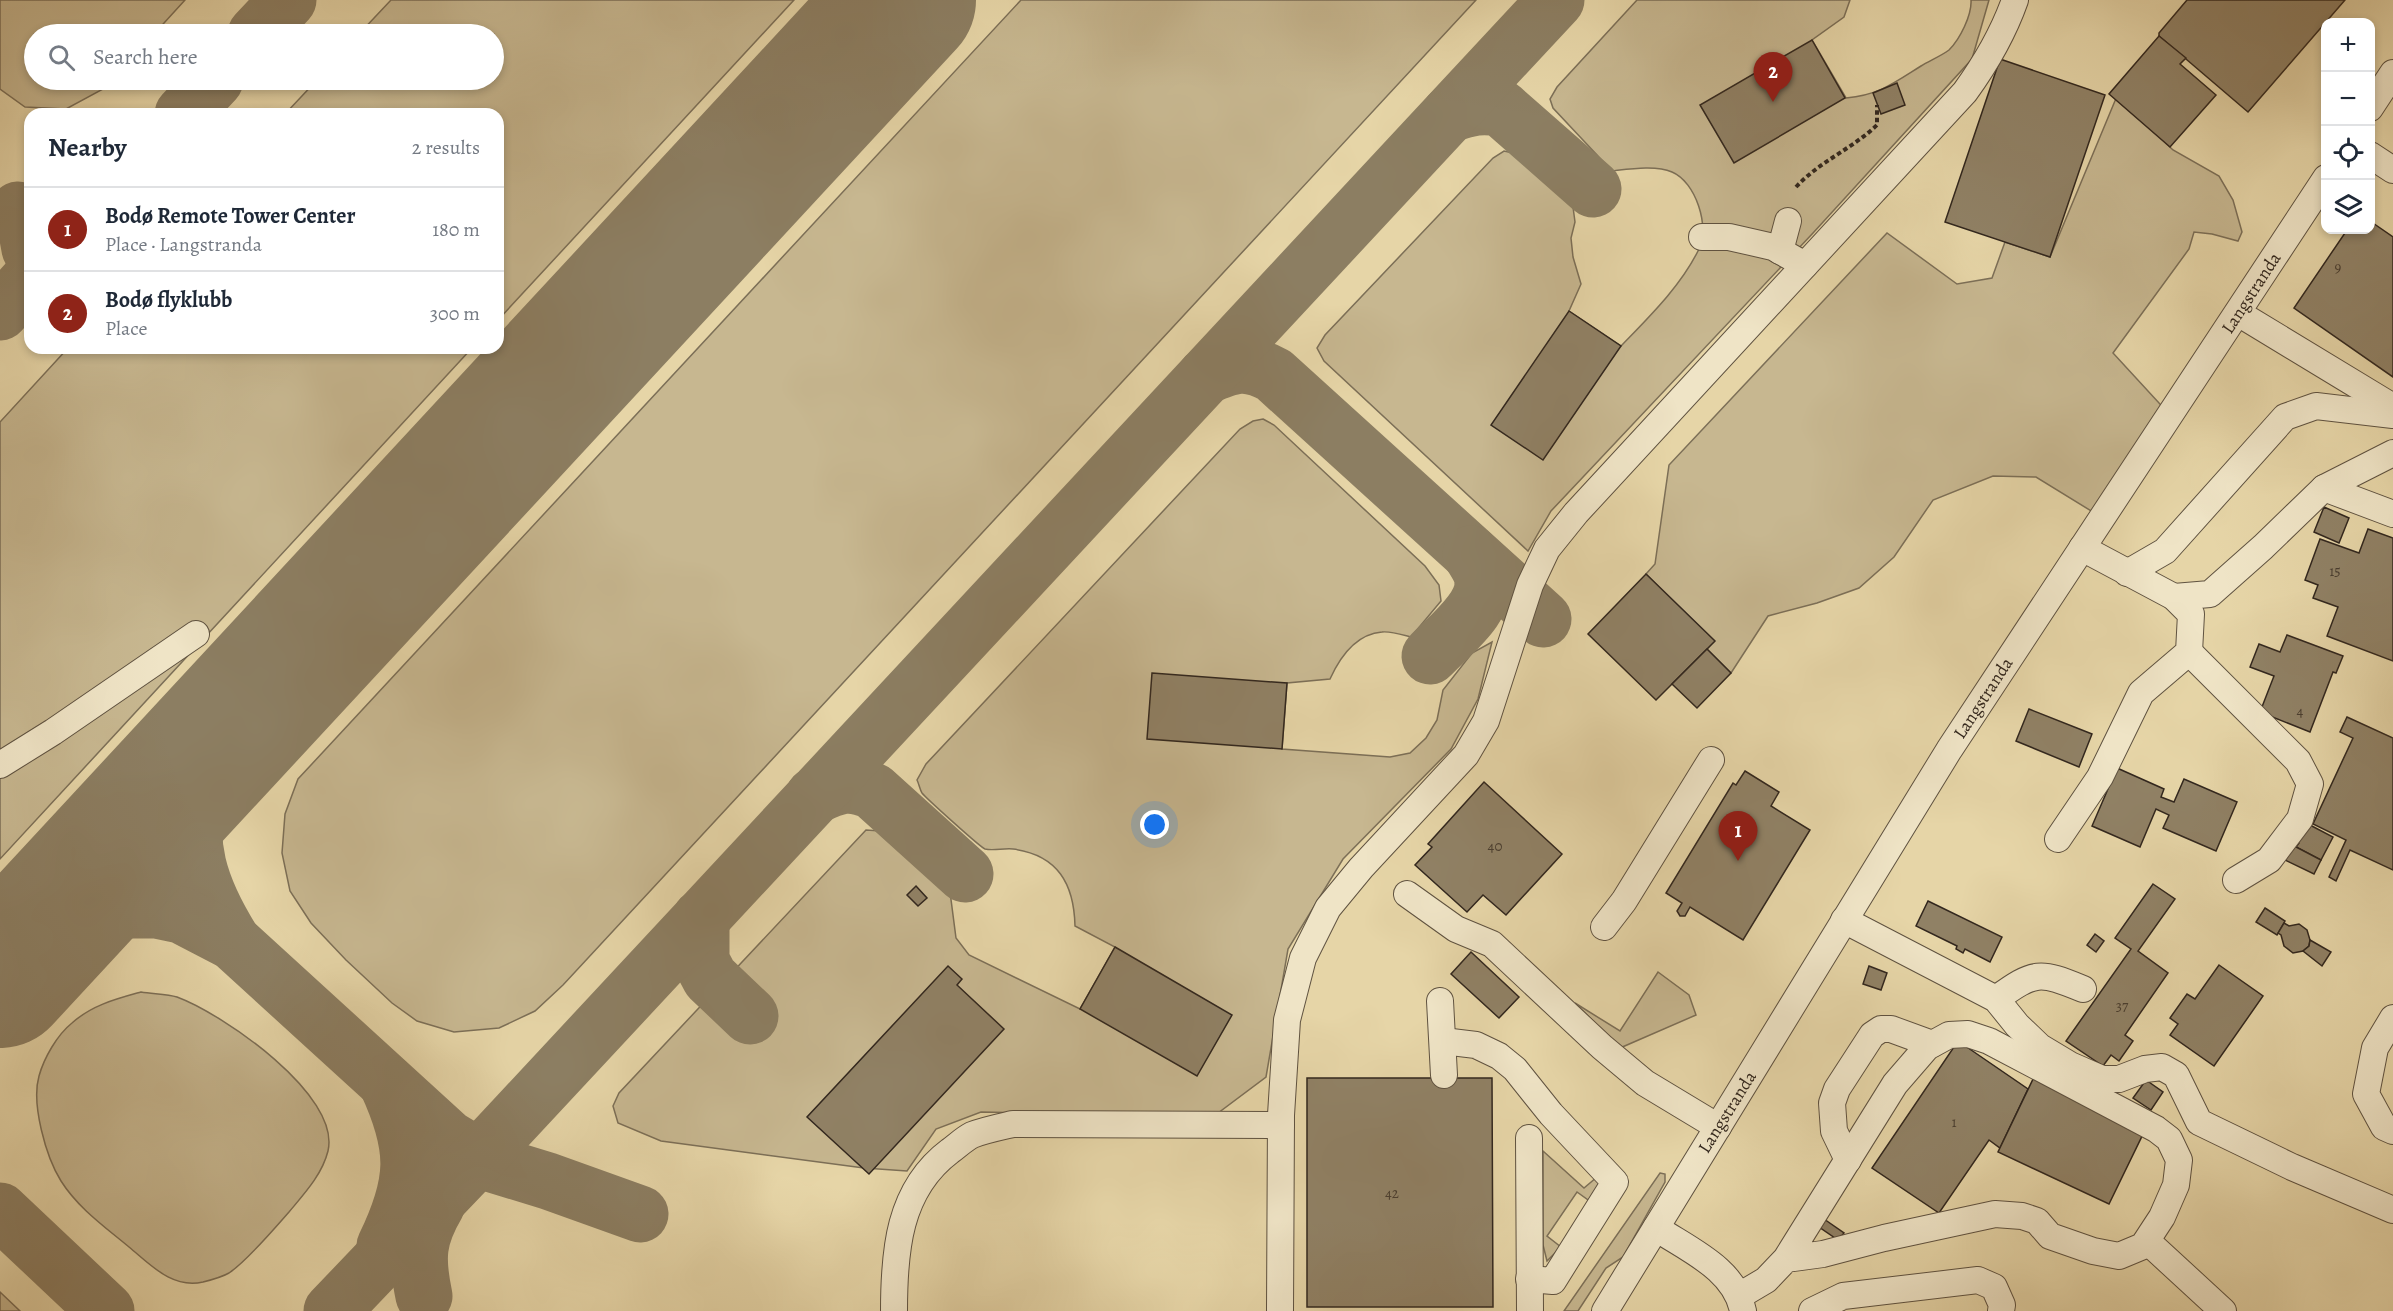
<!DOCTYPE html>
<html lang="en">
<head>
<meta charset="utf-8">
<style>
	:root { --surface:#fff; --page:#f6f6f7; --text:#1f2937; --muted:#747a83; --line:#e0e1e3; --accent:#8f2418 }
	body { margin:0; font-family:Alegreya,serif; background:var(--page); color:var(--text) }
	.controls { position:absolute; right:18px; top:18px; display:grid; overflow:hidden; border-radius:12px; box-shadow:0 3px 9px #0003 }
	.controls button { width:54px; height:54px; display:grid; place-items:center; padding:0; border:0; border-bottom:2px solid var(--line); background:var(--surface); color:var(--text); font:30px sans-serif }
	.you { position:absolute; left:1155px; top:825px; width:21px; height:21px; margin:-15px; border:4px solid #fff; border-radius:50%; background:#1a73e8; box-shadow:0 0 0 9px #1a73e833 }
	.badge { display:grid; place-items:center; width:39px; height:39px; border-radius:50%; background:var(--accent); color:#fff; font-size:20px; font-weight:700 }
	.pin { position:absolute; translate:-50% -50px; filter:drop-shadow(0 2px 3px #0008) }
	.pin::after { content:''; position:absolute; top:32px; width:21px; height:18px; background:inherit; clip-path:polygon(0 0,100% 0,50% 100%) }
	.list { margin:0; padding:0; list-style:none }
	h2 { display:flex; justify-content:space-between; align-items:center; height:78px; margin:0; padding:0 24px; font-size:26px }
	h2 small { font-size:20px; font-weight:400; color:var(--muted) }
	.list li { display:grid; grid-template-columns:39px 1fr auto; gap:18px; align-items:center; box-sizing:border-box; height:84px; padding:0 24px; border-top:2px solid var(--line) }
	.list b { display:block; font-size:22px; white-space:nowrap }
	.list p { margin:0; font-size:20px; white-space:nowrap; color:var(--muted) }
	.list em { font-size:20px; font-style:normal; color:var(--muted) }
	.icon { flex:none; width:33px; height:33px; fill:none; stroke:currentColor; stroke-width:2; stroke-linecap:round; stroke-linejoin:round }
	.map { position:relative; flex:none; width:2393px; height:1311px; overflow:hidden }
	.search { position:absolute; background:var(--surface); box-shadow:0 3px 9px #0003; left:24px; top:24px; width:480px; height:66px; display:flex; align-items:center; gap:15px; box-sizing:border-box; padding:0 21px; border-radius:33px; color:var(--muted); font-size:22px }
	.panel { position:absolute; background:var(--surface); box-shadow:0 3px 9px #0003; left:24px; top:108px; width:480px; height:246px; border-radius:18px }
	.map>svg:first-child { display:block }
</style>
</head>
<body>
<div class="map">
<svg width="2393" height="1311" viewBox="0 0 2393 1311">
	<rect width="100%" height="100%" fill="#e6d5a7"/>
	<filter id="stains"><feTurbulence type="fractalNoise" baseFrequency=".00333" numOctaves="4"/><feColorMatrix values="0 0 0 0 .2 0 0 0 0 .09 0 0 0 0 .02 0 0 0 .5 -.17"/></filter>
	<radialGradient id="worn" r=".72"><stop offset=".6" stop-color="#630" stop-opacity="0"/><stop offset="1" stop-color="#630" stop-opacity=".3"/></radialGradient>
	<g fill="#c7b790" stroke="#7c6f57" stroke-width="1.5">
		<path d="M0 0H185L154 34H34V80H113L105 88 66 109 25 107 0 89Z"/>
		<path d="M391 0H794L498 320V114H285L317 80H494V34H359Z"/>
		<path d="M1021 0H1476L563 985 535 1011 499 1028 454 1032 417 1021 392 1003 346 960 311 923 290 891 282 853 285 814 298 779Z"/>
		<path d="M1637 0H1850L1844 17 1812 40 1846 98C1879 95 1894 83 1921 66 1929 61 1941 56 1949 50 1960 39 1972 15 1971 0H1989L1972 59 1813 233 1551 511 1528 551 1324 361 1317 348 1325 335 1493 158 1504 151 1513 153 1573 207 1575 222 1571 238 1573 257 1581 284 1569 311 1621 346C1649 317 1681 286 1699 249 1710 227 1696 182 1672 172 1656 165 1630 169 1612 171L1553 108 1550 99 1557 87Z"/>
		<path d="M2117 96 2173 150 2219 176 2233 200 2242 232 2238 241 2212 234 2194 232 2189 249 2113 353 2171 416 2101 517 2036 477 1993 476 1933 500 1894 557 1859 588 1817 603 1768 616 1731 673 1707 649 1714 641 1646 574 1655 564 1669 465 1887 233 1957 284 1992 278 2005 242 2050 257Z"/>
		<path d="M68 348H472L0 859V422Z"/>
		<path d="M1263 419 1274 425 1425 566 1439 585 1441 601 1411 637C1403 635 1391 631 1382 632 1356 634 1340 657 1330 679L1287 683 1282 749 1390 757 1410 753 1426 738 1437 720 1443 690 1472 653 1492 642 1478 699 1451 749 1343 859 1288 949 1266 1077 1214 1116 981 1112 936 1129 907 1171 864 1168 661 1141 618 1123 613 1106 619 1093 866 830 881 831 950 892 956 938 969 955 1080 1009 1115 947 1075 926C1074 884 1058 855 1013 849 1004 848 993 851 985 849 980 847 926 798 922 793 920 790 919 784 917 780L926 764 1240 429 1253 421Z"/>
		<path d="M1658 972 1689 995 1696 1015 1620 1048 1575 1003 1620 1031Z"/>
		<path d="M141 992C153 994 167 994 177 997 223 1014 341 1095 328 1151 322 1175 304 1194 289 1212 274 1229 247 1261 229 1273 222 1277 211 1280 203 1282 172 1289 151 1265 129 1247 105 1227 78 1208 61 1181 46 1157 31 1104 39 1076 44 1058 57 1035 72 1023 92 1005 116 999 141 992Z"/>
		<path d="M1543 1151 1584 1188 1597 1177 1606 1188 1591 1202 1577 1192 1547 1236 1561 1247 1547 1261 1543 1245Z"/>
		<path d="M1660 1173 1665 1174V1182L1623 1257 1606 1268 1578 1311H1564Z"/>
		<path d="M0 1292 20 1311H0Z"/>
	</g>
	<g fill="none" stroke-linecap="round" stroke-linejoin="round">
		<g stroke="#8c7e62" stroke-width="57">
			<path d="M256 34 288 0"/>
			<path d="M183 114 215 80"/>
			<path d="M1450 114C1469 108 1482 104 1502 109L1593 189"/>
			<path d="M18 210 26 227 30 249"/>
			<path d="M0 312 30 279"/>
			<path d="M1206 376C1234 364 1246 360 1274 375L1543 619"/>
			<path d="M1430 656C1449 635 1490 607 1482 575 1480 568 1475 561 1471 554"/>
			<path d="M222 737C216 751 208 765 203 780 181 840 201 891 233 942"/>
			<path d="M814 796C839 785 847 781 873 791L965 874"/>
			<path d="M701 918V961L710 978 750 1016"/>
			<path d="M25 950 55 933 101 913 130 910H157L181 915 233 942 449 1139 489 1163 548 1181 640 1214"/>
			<path d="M0 1211 106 1311"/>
			<path d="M385 1246C416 1182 417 1148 387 1083"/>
			<path d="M424 1296C416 1258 417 1238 437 1204"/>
			<path d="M332 1311 478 1158 1556 0"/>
		</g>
		<path stroke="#8c7e62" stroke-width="142" d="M0 977 905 0"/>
	</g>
	<g fill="#908165" stroke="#32271e" stroke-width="1.5">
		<path d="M2187 0H2345L2248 112 2159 36V33Z"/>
		<path d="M2159 36 2186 58 2180 64 2216 95 2170 147 2109 94Z"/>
		<path d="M1812 40 1845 98 1734 163 1700 105Z"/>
		<path d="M2000 59 2105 95 2050 257 1945 222Z"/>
		<path d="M1897 83 1905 105 1881 114 1873 93Z"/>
		<path d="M2370 221 2393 237V377L2294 308 2347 230H2370Z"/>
		<path d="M1569 311 1621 346 1543 460 1491 425Z"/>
		<path d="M2324 507 2349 518 2339 543 2314 532Z"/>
		<path d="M2368 529 2393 538V661L2327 636 2338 607 2313 598 2318 585 2305 580 2320 539 2359 553Z"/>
		<path d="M1646 574 1715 641 1656 700 1588 634Z"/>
		<path d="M2287 635 2343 656 2336 673 2333 672 2310 732 2260 712 2274 676 2250 667 2259 644 2280 652Z"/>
		<path d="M1707 649 1731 673 1697 708 1672 684Z"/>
		<path d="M1152 673 1287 683 1282 749 1147 739Z"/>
		<path d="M2029 709 2092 734 2079 767 2016 741Z"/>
		<path d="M2347 717 2393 738V870L2350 850 2336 881 2329 877 2346 840 2313 824 2353 738 2340 732Z"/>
		<path d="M2117 768 2164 789 2161 797 2174 802 2184 779 2237 802 2216 851 2163 828 2169 815 2156 809 2140 847 2092 826Z"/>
		<path d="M1745 771 1779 792 1771 806 1810 830 1743 940 1690 907 1685 916H1680L1677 911 1682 903 1666 893 1733 783 1736 785Z"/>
		<path d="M1484 782 1562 854 1506 915 1483 895 1467 912 1415 865 1432 847 1428 844Z"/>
		<path d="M2308 824 2333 837 2321 860 2296 847Z"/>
		<path d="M2295 841 2299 843 2296 847 2321 860 2314 874 2285 860Z"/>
		<path d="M2153 884 2175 899 2138 951 2168 973 2125 1035 2133 1041 2119 1061 2111 1055 2103 1066 2066 1041 2131 949 2115 938Z"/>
		<path d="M916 886 927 898 918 906 907 895Z"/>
		<path d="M1928 901 2002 937 1990 962 1965 949 1963 953 1956 949 1957 946 1916 926Z"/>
		<path d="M2265 908 2285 921 2277 935 2256 922Z"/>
		<path d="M2284 923 2289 926 2299 924 2307 930 2310 940 2309 946 2303 951 2293 953 2284 946 2281 935 2278 933Z"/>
		<path d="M2095 934 2104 941 2096 952 2087 945Z"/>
		<path d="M2310 940 2331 952 2322 966 2303 951 2309 946Z"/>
		<path d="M1115 947 1232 1015 1197 1076 1080 1009Z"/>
		<path d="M1471 952 1519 997 1499 1018 1451 974Z"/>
		<path d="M2219 965 2263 996 2214 1066 2170 1035 2178 1024 2170 1018 2187 994 2195 999Z"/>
		<path d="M948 966 962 979 957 985 1004 1029 869 1174 807 1117Z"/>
		<path d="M1869 966 1887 973 1881 990 1863 984Z"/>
		<path d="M1958 1041 2028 1089 2000 1148 1989 1140 1939 1213 1872 1168Z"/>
		<path d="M2034 1077 2145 1130 2109 1204 1998 1152Z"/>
		<path d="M1307 1078H1492L1493 1307H1307Z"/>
		<path d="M2146 1080 2163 1092 2151 1110 2133 1098Z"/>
		<path d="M1824 1219 1844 1233 1838 1240 1819 1227Z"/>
	</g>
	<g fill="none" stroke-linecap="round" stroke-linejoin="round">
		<g stroke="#5f5240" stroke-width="28">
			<g id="minor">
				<path d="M2370 108 2393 73"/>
				<path d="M2370 155 2393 170"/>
				<path d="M1702 237H1729L1773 247 1805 265"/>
				<path d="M1780 251 1788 221"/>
				<path d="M2238 313 2393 407"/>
				<path d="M2324 488 2393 514"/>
				<path d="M2127 573 2165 551 2285 417 2316 406 2393 415"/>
				<path d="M2174 597 2210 594 2263 547 2324 488 2393 453"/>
				<path d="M2189 652 2298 761 2310 784 2300 819 2269 860 2236 880"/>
				<path d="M0 765 53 732 196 634"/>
				<path d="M2058 839 2100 777 2141 693 2189 652 2191 614 2174 597 2082 548"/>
				<path d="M1407 894 1456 929 1492 944 1602 1047 1645 1083 1718 1127"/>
				<path d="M1844 920 1996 999 2017 1025 2040 1047 2070 1065 2102 1079H2119L2145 1069 2162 1067 2176 1075 2199 1122 2292 1167 2393 1210"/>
				<path d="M1604 927 1624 901 1711 760"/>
				<path d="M1996 999C2035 971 2039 971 2083 989"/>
				<path d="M1440 1001 1444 1075"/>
				<path d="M2393 1018 2375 1048 2366 1094 2384 1127 2393 1131"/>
				<path d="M1443 1041 1476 1045 1499 1056 1515 1069 1551 1114 1615 1182 1553 1281 1529 1279"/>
				<path d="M1529 1138 1530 1311"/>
				<path d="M1848 1160 1834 1131 1832 1103 1837 1089 1872 1035 1881 1029H1891L1932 1044"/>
				<path d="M1656 1228C1689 1250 1735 1269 1743 1311"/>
				<path d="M2147 1241 2223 1311"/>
				<path d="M1739 1296 1766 1280 1786 1259 1823 1254 1884 1238 1995 1214 2022 1216 2037 1221 2050 1236 2093 1251 2119 1256 2143 1246 2162 1217 2176 1185 2179 1160 2169 1139 2156 1129 1989 1041 1968 1034 1949 1035 1927 1047 1895 1084 1786 1259"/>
				<path d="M894 1311C894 1252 898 1190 950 1151 957 1146 964 1139 972 1135 985 1130 1000 1127 1013 1124L1281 1125"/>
				<path d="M1280 1311 1281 1115 1287 1020 1303 958 1328 908 1361 868 1466 755 1486 721 1530 585 1547 549 1576 513 1965 92C1986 63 2003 34 2015 0"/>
				<path d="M1605 1311 1949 750 2326 178"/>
				<path d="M1812 1311 1843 1296 1978 1280 1994 1287 2002 1305 2001 1311"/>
			</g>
		</g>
		<path stroke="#32271e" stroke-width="4" stroke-dasharray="4.5 3" stroke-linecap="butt" d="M1796 187C1820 161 1852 149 1877 125V105"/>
		<use href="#minor" stroke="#efe4c6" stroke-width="26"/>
	</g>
	<g text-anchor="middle" stroke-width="4.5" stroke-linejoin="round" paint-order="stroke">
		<g font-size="15" fill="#4a3e30">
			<text x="2338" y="272">9</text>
			<text x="2335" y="576">15</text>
			<text x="2300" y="716">4</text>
			<text x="1495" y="851">40</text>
			<text x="2122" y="1011">37</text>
			<text x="1954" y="1127">1</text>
			<text x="1392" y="1198">42</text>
		</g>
		<g font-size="18" fill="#32271e" stroke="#efe4c6">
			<text transform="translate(2251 293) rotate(-57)" y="6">Langstranda</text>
			<text transform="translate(1983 698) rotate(-57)" y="6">Langstranda</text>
			<text transform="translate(1727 1112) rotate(-58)" y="6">Langstranda</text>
		</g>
	</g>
	<rect width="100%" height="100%" filter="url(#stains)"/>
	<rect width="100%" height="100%" fill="url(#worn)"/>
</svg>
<div class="controls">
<button>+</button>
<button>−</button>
<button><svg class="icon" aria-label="locate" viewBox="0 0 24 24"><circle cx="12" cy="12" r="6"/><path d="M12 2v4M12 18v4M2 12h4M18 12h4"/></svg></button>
<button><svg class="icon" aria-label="layers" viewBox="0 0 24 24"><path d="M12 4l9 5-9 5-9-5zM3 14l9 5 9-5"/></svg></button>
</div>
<div class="you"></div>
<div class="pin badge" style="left:1738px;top:861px">1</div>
<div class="pin badge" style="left:1773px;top:102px">2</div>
<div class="search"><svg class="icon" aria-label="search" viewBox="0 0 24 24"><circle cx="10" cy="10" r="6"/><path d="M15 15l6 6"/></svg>Search here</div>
<section class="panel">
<h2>Nearby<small>2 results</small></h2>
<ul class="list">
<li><span class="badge">1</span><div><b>Bodø Remote Tower Center</b><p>Place · Langstranda</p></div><em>180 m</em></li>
<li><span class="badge">2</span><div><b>Bodø flyklubb</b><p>Place</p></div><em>300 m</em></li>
</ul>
</section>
</div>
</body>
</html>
